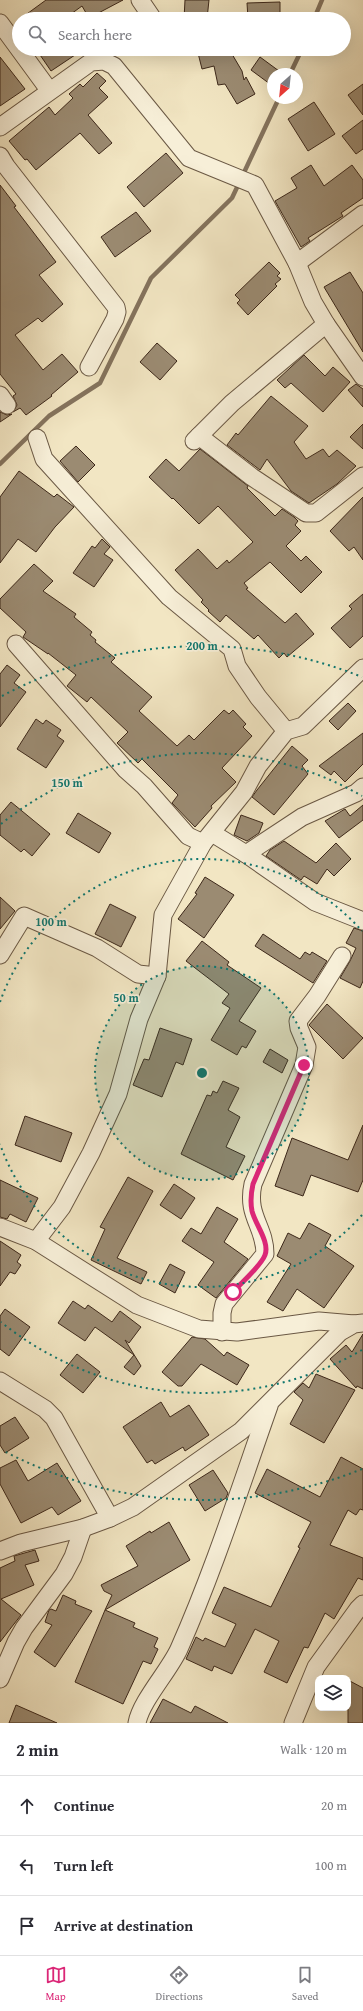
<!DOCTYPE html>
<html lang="en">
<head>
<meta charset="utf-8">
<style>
	:root { --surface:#fff; --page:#f7f7f7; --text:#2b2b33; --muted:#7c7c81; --line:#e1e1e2; --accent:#db2777 }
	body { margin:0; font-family:"Gentium Book Plus",serif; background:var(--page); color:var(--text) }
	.controls { position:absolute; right:12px; bottom:12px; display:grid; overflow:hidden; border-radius:8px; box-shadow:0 4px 16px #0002 }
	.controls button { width:36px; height:36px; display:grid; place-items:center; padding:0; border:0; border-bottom:1px solid var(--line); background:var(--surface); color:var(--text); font:20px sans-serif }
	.compass { position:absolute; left:267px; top:68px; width:36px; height:36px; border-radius:50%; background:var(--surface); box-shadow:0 4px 16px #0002; rotate:207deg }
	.stop { position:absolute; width:12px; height:12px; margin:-9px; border:3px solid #db2777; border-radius:50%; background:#fff }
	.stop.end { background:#db2777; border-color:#fff; box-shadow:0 1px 4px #0008 }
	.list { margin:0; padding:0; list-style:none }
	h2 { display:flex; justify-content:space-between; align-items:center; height:52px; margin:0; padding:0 16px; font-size:17px }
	h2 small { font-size:13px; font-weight:400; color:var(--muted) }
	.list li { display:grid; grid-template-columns:26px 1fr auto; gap:12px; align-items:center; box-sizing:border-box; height:60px; padding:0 16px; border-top:1px solid var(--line) }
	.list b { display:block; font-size:15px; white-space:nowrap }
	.list em { font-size:13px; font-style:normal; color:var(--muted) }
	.icon { flex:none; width:22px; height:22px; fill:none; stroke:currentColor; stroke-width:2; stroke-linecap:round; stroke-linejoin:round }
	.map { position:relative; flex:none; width:363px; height:1723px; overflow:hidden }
	.search { position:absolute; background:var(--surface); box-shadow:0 4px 16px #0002; left:12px; right:12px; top:12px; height:44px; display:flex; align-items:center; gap:10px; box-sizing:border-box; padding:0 14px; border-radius:22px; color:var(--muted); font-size:15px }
	.sheet { height:232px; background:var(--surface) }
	nav { display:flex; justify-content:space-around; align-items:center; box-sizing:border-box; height:56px; border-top:1px solid var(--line); background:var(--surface); font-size:11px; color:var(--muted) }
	nav a { display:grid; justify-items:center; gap:2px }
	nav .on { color:var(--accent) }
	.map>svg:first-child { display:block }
</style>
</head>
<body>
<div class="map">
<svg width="363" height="1723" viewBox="0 0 363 1723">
	<rect width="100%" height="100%" fill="#f2e6c3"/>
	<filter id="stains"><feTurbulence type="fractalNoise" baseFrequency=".005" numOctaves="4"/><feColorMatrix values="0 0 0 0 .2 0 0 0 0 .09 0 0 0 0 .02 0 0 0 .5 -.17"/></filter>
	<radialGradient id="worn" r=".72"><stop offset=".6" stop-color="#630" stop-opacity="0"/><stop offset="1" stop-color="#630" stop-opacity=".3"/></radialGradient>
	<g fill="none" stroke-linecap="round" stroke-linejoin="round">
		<g stroke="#84735d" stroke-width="4.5">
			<path d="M314 19 322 0"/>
			<path d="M290 74 302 49"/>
			<path d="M0 464 49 416 100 383 151 278 232 198 279 98"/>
		</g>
	</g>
	<g fill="#9b8b72" stroke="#3d281a">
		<path d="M46 0H123L89 18 82 6 64 19H20Z"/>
		<path d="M185 0H209L207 19H184Z"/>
		<path d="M280 2V19H248L247 3Z"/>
		<path d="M36 49H84L51 71Z"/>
		<path d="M197 49H209V52L229 49 242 71 244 80 246 77 255 94 237 104 225 84 218 85 214 66 202 69Z"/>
		<path d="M0 57 25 89 0 106Z"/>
		<path d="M260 57 279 71 277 74H273V79L270 84 251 70Z"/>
		<path d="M97 73 106 81 99 88 108 97 88 115 112 143 99 154 80 133 36 170 27 159 25 160 9 141 49 107 55 115 73 98 69 94 80 84 83 87Z"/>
		<path d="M363 84V115L348 95Z"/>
		<path d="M314 102 335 134 308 151 288 119Z"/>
		<path d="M363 120V149L356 154 342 136Z"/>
		<path d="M166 153 183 173 144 207 127 187Z"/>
		<path d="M311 165 324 186 352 165 363 180V198L341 213 343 216 308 238 310 241 301 247 275 201 297 188 291 178Z"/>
		<path d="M0 185 16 206 14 207 56 262 39 275 63 304 42 322 38 318 15 335 43 370 62 354 78 372 51 395 52 396 26 415 20 408 13 412 17 405 13 396 16 394 0 374Z"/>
		<path d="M136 212 151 231 115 257 101 237Z"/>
		<path d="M269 262 280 273 277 276 281 279 275 284 277 286 248 315 237 303 240 300 235 295Z"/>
		<path d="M350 272 363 293V352L324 287Z"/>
		<path d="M157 343 177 361 160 380 140 362Z"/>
		<path d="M304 355 325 376 333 367 350 382 323 412 291 383 285 388 277 380Z"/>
		<path d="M356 384 363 389V407L348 390Z"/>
		<path d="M271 396 308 426 294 442 306 459 323 449 329 457 337 450 356 466 337 484 309 503 291 491 267 459 260 470 227 445 236 433 238 435Z"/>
		<path d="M0 412 7 415 12 414 0 422Z"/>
		<path d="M363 424V449L350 437Z"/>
		<path d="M76 446 95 465 78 482 60 461Z"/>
		<path d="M200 449 248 486 247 488 275 516 282 509 294 517 298 521 295 525 301 531 286 546 301 561 306 556 322 572 301 593 270 562 244 583 248 588 246 589 285 623 296 613 314 634 287 657 284 653 279 658 258 635 254 639 226 615 220 622 208 611 209 610 201 602 203 600 175 570 198 549 217 569 227 560 229 563 253 542 218 506 199 524 173 498 172 499 149 477 166 459 179 471Z"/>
		<path d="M19 471 54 497 57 494 74 507 55 527 36 552 18 539 0 563V497Z"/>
		<path d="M363 497V560L354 547 349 551 330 531Z"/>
		<path d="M102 539 110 547 104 554 113 560 94 587 73 573 92 546 95 548Z"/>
		<path d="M34 564 53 581 43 591 76 614 74 617 92 632 90 635 96 640 95 642 115 658 111 662 152 697 139 711 177 746 189 735 194 740 224 710 229 714 233 710 246 724 243 727 252 736 222 768 236 782 211 806 212 808 195 827 172 803 178 795 142 759 138 763 117 743 128 732 91 697 87 702 67 686 76 675 48 653V654L23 637 26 632 0 608V599Z"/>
		<path d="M363 594V636L350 648 331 628 352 609 349 606Z"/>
		<path d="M7 665 20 675 14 683 26 692 0 727V674Z"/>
		<path d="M348 703 356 711 338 730 329 721Z"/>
		<path d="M36 719 43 724 46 720 61 730 57 736 64 741 46 768 17 749Z"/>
		<path d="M363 733V764L345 782 334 771 331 775 319 766Z"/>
		<path d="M292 746 308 760 302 766 308 774 274 815 252 797 257 790Z"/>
		<path d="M11 802 50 834 32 856 24 849 21 852 0 835V815Z"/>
		<path d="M363 805V820L339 838 325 821 345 809 350 816Z"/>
		<path d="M78 813 111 833 99 853 66 833Z"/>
		<path d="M241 815 263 823 259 833 247 841 234 835Z"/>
		<path d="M284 841 316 863 336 843 351 859 334 876 327 869 317 884 304 876 301 880 266 856 270 850Z"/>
		<path d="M205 877 234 895 204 938 178 919 197 894 195 893Z"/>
		<path d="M0 897 15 911 0 929Z"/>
		<path d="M110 904 136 917 121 947 95 934Z"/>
		<path d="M354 928 363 931V981L360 988 340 978 350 961 356 948 346 943Z"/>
		<path d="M263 934 300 959 305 952 310 955 312 952 327 961 313 983 255 946Z"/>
		<path d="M202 941 229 962 227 965 261 988 239 1021 256 1031 246 1048 242 1046 237 1055 211 1040 230 1008 222 1003 229 994 186 961Z"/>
		<path d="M327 1004 363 1038 343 1059 309 1025Z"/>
		<path d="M160 1028 192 1039 183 1065 176 1062 162 1097 133 1085 144 1059 149 1060Z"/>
		<path d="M270 1049 288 1060 282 1073 263 1062Z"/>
		<path d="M223 1081 239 1088 228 1110 240 1117 226 1147 245 1156 233 1180 181 1154 207 1095 211 1096 213 1091 217 1093Z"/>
		<path d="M25 1116 72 1133 61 1162 15 1145Z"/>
		<path d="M363 1125V1180L358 1192 311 1175 303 1196 275 1186 292 1138 348 1160Z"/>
		<path d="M128 1177 153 1191 117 1258 147 1272 141 1284 91 1260 105 1229 100 1227Z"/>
		<path d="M0 1180 38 1198 26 1222 10 1214 7 1219 0 1217Z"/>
		<path d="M174 1184 195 1198 181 1219 160 1205Z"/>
		<path d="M217 1207 238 1219 224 1242 248 1259 216 1298 198 1285 214 1262 182 1241 191 1228 201 1234Z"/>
		<path d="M309 1223 331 1235 325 1246 354 1266 324 1308 297 1289 283 1311 267 1302 291 1264 277 1256 288 1233 300 1239Z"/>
		<path d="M0 1241 21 1255 17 1262 21 1265 15 1274 10 1272 0 1286Z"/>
		<path d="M170 1264 185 1272 175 1293 159 1284Z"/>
		<path d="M73 1301 85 1309 88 1305 112 1322 120 1311 141 1327 129 1343 125 1340 141 1366 134 1375 124 1367 134 1355 95 1327 85 1341 58 1323Z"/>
		<path d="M5 1309 30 1327 9 1356 0 1349V1316Z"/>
		<path d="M363 1334V1389L357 1386 356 1388 330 1359 346 1345 352 1352Z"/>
		<path d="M192 1337 205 1339 224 1356 227 1352 249 1365 237 1385 201 1364 182 1386H178L162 1372Z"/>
		<path d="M77 1354 100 1372 83 1393 60 1375Z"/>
		<path d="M316 1374 355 1390 324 1443 290 1424 303 1400 294 1392 303 1383 309 1388Z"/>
		<path d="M161 1402 170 1417 189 1405 209 1435 185 1451 183 1447 155 1464 152 1460 147 1463 123 1427Z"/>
		<path d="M15 1417 29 1438 5 1453 0 1445V1426Z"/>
		<path d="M341 1457 363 1469V1510L360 1509 356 1515 348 1510 330 1545 363 1558V1580L358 1578 334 1619 325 1613 308 1648 304 1647 287 1683 264 1672 279 1641 255 1629 232 1674 214 1666 212 1671 186 1659 196 1637 203 1641 205 1638 225 1647 236 1624 212 1613 224 1587 271 1607 300 1548 298 1547 311 1522 255 1493 267 1469 320 1497Z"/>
		<path d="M16 1460 28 1481 57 1463 81 1501 58 1515 52 1507 21 1523 0 1484V1468Z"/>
		<path d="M213 1470 228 1493 226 1498 205 1511 189 1485Z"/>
		<path d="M169 1522 190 1560 105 1610 112 1595 104 1591 101 1585 138 1566 126 1546 150 1531 151 1533Z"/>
		<path d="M35 1550 39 1561 25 1565 34 1585 1 1599 21 1615 0 1642V1568L15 1561 14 1556Z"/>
		<path d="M63 1595 76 1601 75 1604 92 1611 55 1667 34 1652 52 1625 45 1622 49 1610 51 1609 56 1611Z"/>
		<path d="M105 1610 135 1623 133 1627 158 1638 154 1647 158 1649 151 1664 143 1661 123 1704 75 1682Z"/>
		<path d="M348 1680 363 1688V1723H348Z"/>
		<path d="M163 1699 191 1713 195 1706 228 1723H150Z"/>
		<path d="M16 1705 57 1723H9Z"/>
	</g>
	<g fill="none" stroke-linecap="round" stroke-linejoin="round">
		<g stroke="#6a5844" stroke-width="19">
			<g id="street">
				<path d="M140 0 153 19"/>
				<path d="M0 23 49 90"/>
				<path d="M0 127 91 62 104 61 114 66 189 158 255 185 297 263 313 302 326 324 363 377"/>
				<path d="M0 156 6 166 116 307 117 312 115 319 89 367"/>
				<path d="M297 263 363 214"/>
				<path d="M0 395 7 405"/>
				<path d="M199 436 252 477 306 513H316L363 476"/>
				<path d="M37 438 44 459 169 597 232 649 237 666 258 697 286 731"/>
				<path d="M194 441 232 403 326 324"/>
				<path d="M16 644 126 770 144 786 188 836 203 843"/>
				<path d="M212 833 246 854 302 817 356 793 363 787"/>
				<path d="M246 854 315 902 363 921"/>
				<path d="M0 955 24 916 97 948 138 974 157 976"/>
				<path d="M0 1227 36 1241 137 1305 199 1329 237 1332 319 1321 354 1324"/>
				<path d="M36 1241 62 1207 91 1153 118 1094 139 1019 157 976 163 915 203 843 244 792 258 766 286 731 303 726 363 668"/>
				<path d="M222 1332V1313L224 1304 265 1254C265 1226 246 1216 253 1184L304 1065 307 1047 299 1028 298 1021 317 996 342 956"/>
				<path d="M0 1381 45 1409 54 1418 110 1518"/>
				<path d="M0 1551 21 1543 83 1528 110 1518 133 1507 241 1431 340 1332 354 1324 363 1323"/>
				<path d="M0 1679 16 1642 24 1628 64 1574 73 1557 83 1528"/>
				<path d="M137 1723C141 1701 169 1671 179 1649 214 1570 240 1488 269 1406"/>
				<path d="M293 1723 316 1667 358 1609 363 1604"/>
			</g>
		</g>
		<use href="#street" stroke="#f7efd8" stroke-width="17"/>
	</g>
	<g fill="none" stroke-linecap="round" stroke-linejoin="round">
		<path stroke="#db2777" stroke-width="5" d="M233 1292C241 1283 261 1266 265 1255 270 1242 255 1224 252 1211 250 1201 251 1193 253 1184L304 1065"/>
	</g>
	<circle cx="202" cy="1073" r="107" fill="#0f766e" fill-opacity=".12"/>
	<g fill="none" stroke="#0f766e" stroke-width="2" stroke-dasharray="2 4">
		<circle cx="202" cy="1073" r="107"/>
		<path d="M362 1215A214 214 0 0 1 0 1144M0 1002A214 214 0 0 1 362 931"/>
		<path d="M362 1350A320 320 0 0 1 1 1322M1 824A320 320 0 0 1 362 796"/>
		<path d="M362 1469A427 427 0 0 1 2 1450M2 696A427 427 0 0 1 362 677"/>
	</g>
	<circle cx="202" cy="1073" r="6" fill="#0f766e" stroke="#f7efd8" stroke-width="2"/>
	<g font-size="12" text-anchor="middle" font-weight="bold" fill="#0f766e" stroke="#f7efd8" stroke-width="3.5" stroke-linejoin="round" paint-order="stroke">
		<text x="202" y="650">200 m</text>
		<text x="67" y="787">150 m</text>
		<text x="51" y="926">100 m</text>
		<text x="126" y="1002">50 m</text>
	</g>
	<rect width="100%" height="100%" filter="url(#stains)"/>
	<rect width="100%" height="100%" fill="url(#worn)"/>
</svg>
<div class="controls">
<button><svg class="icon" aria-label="layers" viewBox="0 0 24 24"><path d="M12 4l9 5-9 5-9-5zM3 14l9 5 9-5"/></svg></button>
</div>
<svg class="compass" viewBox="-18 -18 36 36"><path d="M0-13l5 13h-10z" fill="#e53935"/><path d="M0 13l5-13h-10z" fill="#7c7c81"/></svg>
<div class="stop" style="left:233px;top:1292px"></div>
<div class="stop end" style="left:304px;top:1065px"></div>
<div class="search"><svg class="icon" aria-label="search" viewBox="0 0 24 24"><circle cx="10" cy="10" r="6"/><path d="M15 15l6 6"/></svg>Search here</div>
</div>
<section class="sheet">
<h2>2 min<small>Walk · 120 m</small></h2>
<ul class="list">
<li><svg class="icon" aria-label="ahead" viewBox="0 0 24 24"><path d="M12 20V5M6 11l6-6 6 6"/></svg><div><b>Continue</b></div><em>20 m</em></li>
<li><svg class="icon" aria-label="left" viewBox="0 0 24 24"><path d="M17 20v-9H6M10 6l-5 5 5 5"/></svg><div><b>Turn left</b></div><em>100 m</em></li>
<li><svg class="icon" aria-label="arrive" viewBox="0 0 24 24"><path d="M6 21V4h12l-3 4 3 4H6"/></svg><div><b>Arrive at destination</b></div></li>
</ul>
</section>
<nav>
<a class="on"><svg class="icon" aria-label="map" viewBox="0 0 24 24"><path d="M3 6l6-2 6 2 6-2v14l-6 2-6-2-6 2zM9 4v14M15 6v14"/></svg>Map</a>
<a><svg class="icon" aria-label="directions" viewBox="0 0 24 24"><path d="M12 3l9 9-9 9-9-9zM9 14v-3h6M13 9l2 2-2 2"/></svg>Directions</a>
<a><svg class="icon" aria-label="saved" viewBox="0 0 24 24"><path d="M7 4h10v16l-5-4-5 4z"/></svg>Saved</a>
</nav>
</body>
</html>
